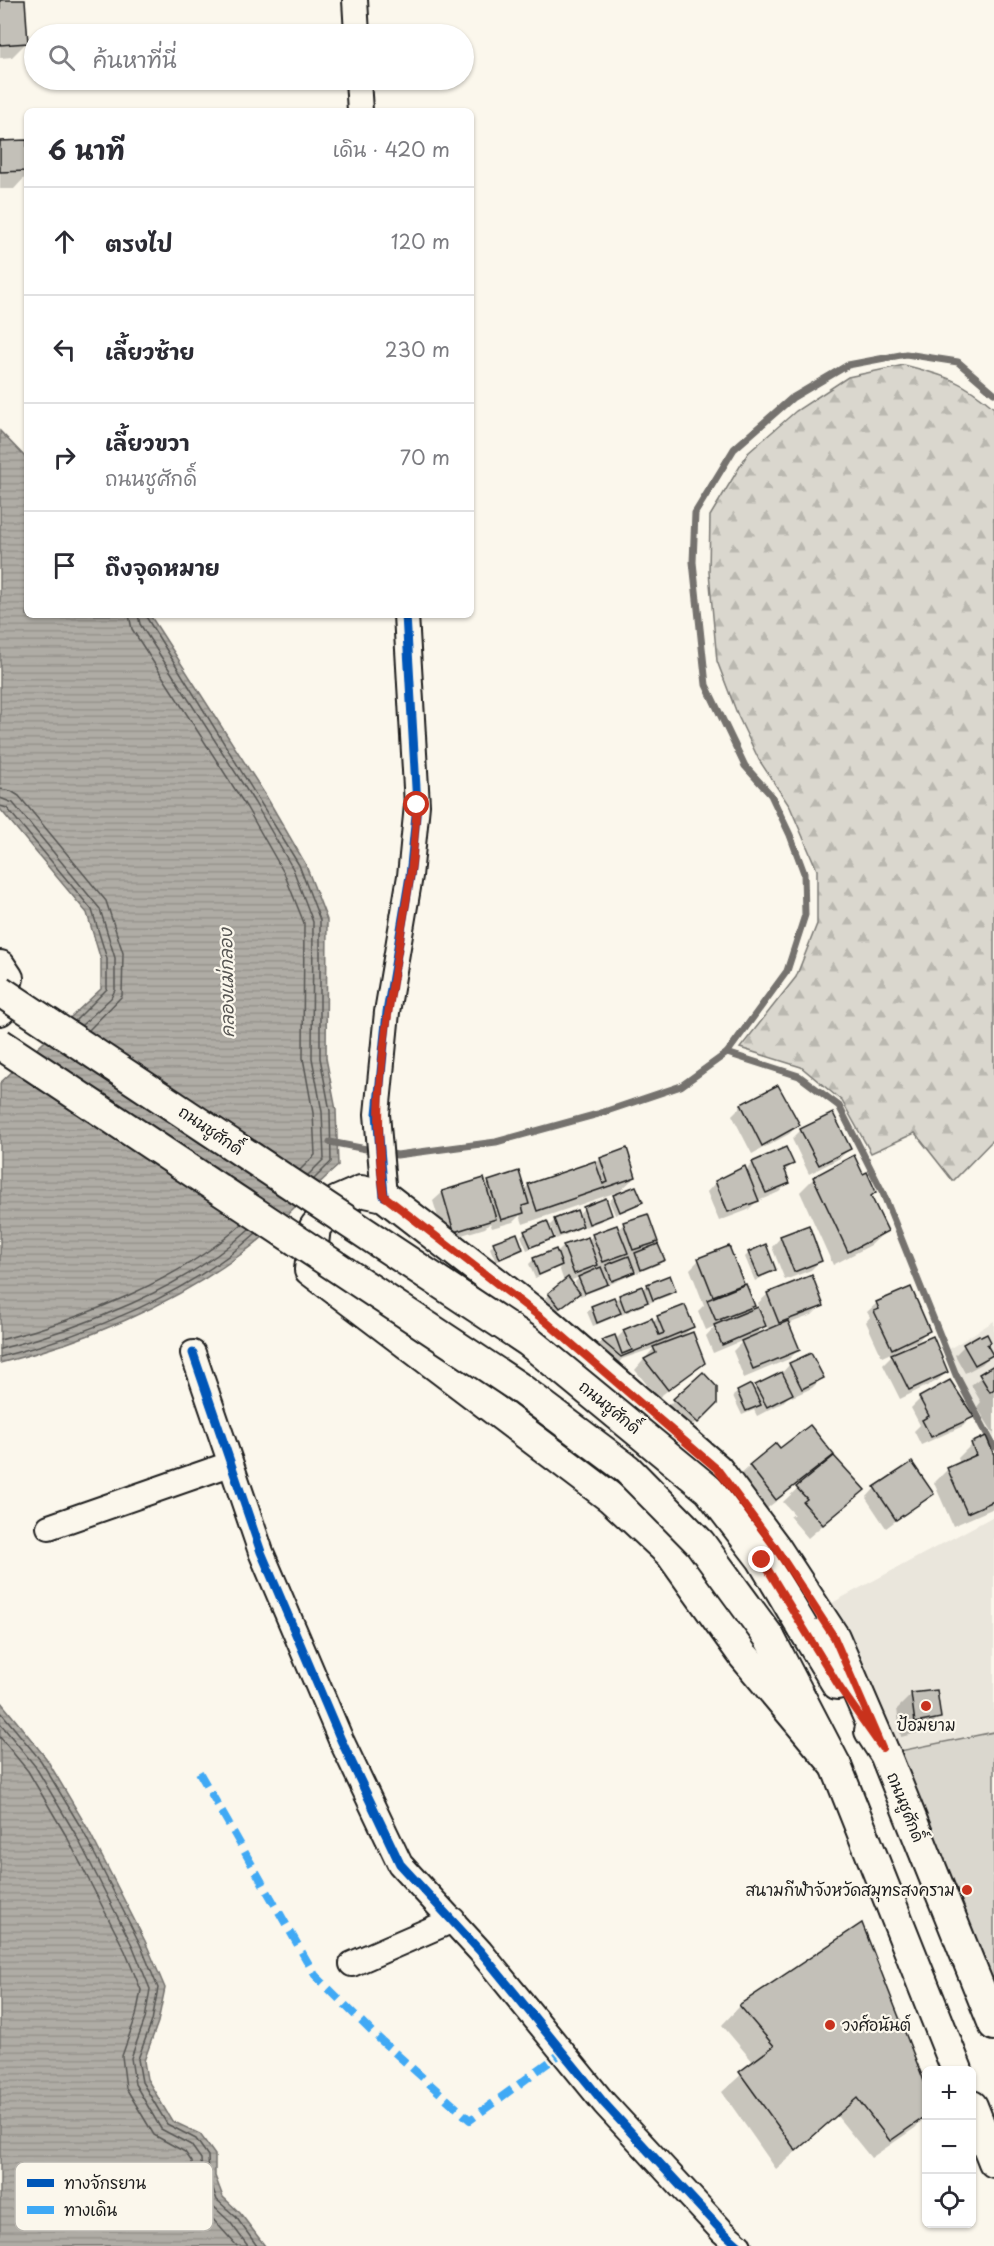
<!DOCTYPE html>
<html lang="th">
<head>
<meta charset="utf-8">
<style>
	:root { --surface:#fff; --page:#f2f2f3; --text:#2b2b33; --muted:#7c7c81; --line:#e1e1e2 }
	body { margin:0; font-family:"Playpen Sans","Playpen Sans Thai",sans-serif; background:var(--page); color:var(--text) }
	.controls { position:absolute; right:18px; bottom:18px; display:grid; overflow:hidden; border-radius:9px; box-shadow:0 2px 4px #0004 }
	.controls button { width:54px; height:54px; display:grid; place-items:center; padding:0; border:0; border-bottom:2px solid var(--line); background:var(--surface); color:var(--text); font:30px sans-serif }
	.stop { position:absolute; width:18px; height:18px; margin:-14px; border:4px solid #c8321e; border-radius:50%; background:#fff }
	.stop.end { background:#c8321e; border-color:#fff; box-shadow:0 2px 6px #0008 }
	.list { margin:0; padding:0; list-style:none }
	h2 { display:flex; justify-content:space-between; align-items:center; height:78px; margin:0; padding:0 24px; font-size:26px }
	h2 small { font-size:20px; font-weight:400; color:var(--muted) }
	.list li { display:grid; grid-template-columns:39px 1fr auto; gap:18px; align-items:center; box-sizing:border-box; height:108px; padding:0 24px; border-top:2px solid var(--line) }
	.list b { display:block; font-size:22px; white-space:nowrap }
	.list p { margin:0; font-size:20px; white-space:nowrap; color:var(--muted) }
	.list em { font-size:20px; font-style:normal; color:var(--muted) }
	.icon { flex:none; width:33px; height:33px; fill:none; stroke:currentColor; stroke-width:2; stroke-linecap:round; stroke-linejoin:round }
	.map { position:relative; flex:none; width:994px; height:2246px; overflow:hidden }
	.search { position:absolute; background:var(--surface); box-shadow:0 2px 4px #0004; left:24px; top:24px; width:450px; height:66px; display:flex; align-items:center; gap:15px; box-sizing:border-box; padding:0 21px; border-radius:33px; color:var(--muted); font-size:22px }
	.panel { position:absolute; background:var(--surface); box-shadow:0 2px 4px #0004; left:24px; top:108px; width:450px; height:510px; border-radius:9px }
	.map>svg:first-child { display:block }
</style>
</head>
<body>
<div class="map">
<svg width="994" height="2246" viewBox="0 0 994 2246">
	<defs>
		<pattern id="forest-firs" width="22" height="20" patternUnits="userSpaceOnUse" patternTransform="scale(1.5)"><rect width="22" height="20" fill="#dad7ce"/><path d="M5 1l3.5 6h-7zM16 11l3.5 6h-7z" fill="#bab8b0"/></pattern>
		<pattern id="water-rules" width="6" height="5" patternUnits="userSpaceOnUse" patternTransform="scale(1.5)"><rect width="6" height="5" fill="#afaca5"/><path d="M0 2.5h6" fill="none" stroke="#96938d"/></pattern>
	</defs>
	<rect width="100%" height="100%" fill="#fbf7ec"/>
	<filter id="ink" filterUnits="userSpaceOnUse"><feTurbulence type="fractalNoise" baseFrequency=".0167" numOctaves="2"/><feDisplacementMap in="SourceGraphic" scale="12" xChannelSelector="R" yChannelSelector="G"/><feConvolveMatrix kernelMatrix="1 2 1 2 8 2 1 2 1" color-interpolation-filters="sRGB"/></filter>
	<g filter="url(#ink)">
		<g fill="#eae6dc">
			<path d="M994 1321V1438L946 1351Z"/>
			<path d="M994 1516V1732L885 1754 817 1611Z"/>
		</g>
		<path fill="#dad7ce" stroke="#7b7a75" stroke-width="1.5" d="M994 1732V2026L885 1754Z"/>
		<path fill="url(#forest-firs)" stroke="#7b7a75" stroke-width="1.5" d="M904 365C944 375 963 381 994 408V1139L953 1181 915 1133 871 1153 842 1101 801 1067 740 1048 796 977 817 924V870L790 807 759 760 738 716 717 661 709 572 710 516 748 453 796 411 848 377Z"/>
		<g fill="url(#water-rules)" stroke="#74726e" stroke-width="1.5">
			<path d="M0 431 27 459V615H150L266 796 305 863 327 920 326 1058 336 1110 338 1166C306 1194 274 1231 240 1255 170 1306 84 1342 0 1363V1083L101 989V960L87 913 0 809Z"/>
			<path d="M0 1701 46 1758 88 1829 145 1941 165 1988 158 2022 144 2061 147 2079 172 2121 200 2134 215 2155V2176L223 2197 240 2213 265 2246H0Z"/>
		</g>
		<g fill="#0003" fill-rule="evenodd">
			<path d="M0 0H24L26 43 12 57 0 58Z"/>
			<path d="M27 142V175L14 189H0V143Z"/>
			<path d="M778 1087 798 1125 789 1134 752 1154 732 1115 741 1106Z"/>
			<path d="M801 1130 849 1149 840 1158 809 1174 792 1139Z"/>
			<path d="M600 1159 635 1177 620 1191 523 1224 520 1215 513 1222 492 1228 490 1223 485 1228 445 1240 433 1201 443 1192 485 1187 489 1182 523 1190 529 1185 595 1164Z"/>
			<path d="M753 1163 792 1164 784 1172 789 1182 779 1192 756 1202 748 1210 719 1221 707 1192 716 1182 745 1171Z"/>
			<path d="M862 1176 886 1231 871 1245 833 1265 800 1192 814 1178Z"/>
			<path d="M614 1197 641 1202 615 1215 609 1201Z"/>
			<path d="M605 1200 610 1214 606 1219 585 1227 583 1224 577 1230 556 1239 550 1225 555 1220 577 1215 584 1209Z"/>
			<path d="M624 1223 656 1241 648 1250 663 1260 659 1264 637 1273 636 1270 629 1276 608 1285 607 1283 602 1288 580 1296 579 1292 556 1312 545 1298 564 1282 559 1267 535 1278 529 1264 534 1259 556 1254 564 1246 588 1241 593 1235 618 1230ZM580 1277 575 1282 578 1291 569 1281Z"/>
			<path d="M525 1232 552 1238 527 1250 521 1236Z"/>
			<path d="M781 1237 821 1260 811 1270 785 1280 772 1247Z"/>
			<path d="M494 1244 521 1249 496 1262 490 1248Z"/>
			<path d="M749 1253 775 1270 755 1281 745 1257Z"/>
			<path d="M699 1260 743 1283 736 1290 753 1306 745 1314 762 1322 765 1321 758 1303 768 1294 822 1305 812 1315 788 1324 798 1350 789 1359 744 1378 733 1351 744 1340 713 1353 706 1336 715 1326 706 1330 698 1311 704 1305 690 1269ZM766 1324 769 1331 753 1337Z"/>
			<path d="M648 1285 674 1290 670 1295 649 1303 648 1301 642 1306 621 1315 620 1312 615 1317 593 1326 587 1312 592 1308 614 1302 619 1296 641 1288 642 1290Z"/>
			<path d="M877 1303 928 1330 919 1340 882 1357 866 1322 870 1317 867 1312Z"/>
			<path d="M658 1317 692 1327 681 1338 703 1363 658 1398 635 1370 654 1348 622 1359 614 1368 593 1350 602 1341 614 1337 615 1340 624 1331 653 1323Z"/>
			<path d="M964 1346H986L991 1355 982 1364 965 1373 955 1355Z"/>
			<path d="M892 1356 947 1372 937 1381 900 1399 883 1365Z"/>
			<path d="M790 1364 822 1378 812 1388 792 1397 791 1394 782 1403 757 1416 754 1410 742 1415 733 1396 738 1392 752 1390 781 1374Z"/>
			<path d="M994 1367V1434L977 1407 981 1402 971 1385Z"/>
			<path d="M920 1399 972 1416 963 1426 921 1445 914 1431 920 1425 911 1408Z"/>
			<path d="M674 1400 715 1403 687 1431 665 1409Z"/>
			<path d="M972 1444 990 1450 994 1446V1508L953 1526 934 1483 948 1469 960 1464 958 1458Z"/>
			<path d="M780 1451 832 1454 819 1468 863 1490 808 1538 790 1517 794 1514 783 1502 800 1486 798 1484 761 1513 735 1480 750 1466Z"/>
			<path d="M875 1488 932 1494 886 1528 866 1498Z"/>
			<path d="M911 1695 939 1717 925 1731 901 1737 897 1709Z"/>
			<path d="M861 1925 926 2090V2116L915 2128 871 2158 837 2116 776 2169 722 2092 754 2063 722 2025 740 2006Z"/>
		</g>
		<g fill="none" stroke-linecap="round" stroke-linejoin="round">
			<g stroke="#575653" stroke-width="1.5">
				<path d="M129 615 132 629 247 808 284 873 304 923 303 1058 313 1113 315 1155 300 1170"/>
				<path d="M138 615 140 624 255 803 293 869 313 922 312 1058 322 1112 324 1159 308 1175"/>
				<path d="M145 615 299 865 320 920V1058L330 1111 331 1162 314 1179"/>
				<path d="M0 789 11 791 19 796 106 901 123 953 122 996 89 1030"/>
				<path d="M0 798 13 803 100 909 115 958V990L111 998 82 1025"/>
				<path d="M0 806 7 808 92 910 107 959V989L75 1021"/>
				<path d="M0 1340C80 1320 181 1280 242 1224"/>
				<path d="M0 1349C83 1328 186 1288 249 1229"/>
				<path d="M0 1357C86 1335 190 1294 256 1233"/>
				<path d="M0 1711 41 1761 83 1831 140 1944 158 1988 152 2021 138 2059 142 2082 167 2124 196 2139 208 2156 209 2177 217 2200 236 2217 257 2246"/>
				<path d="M0 1723 35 1766 76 1835 133 1947 150 1989 145 2019 131 2058 135 2084 161 2129 191 2145 201 2159 202 2179 211 2204 230 2222 248 2246"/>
				<path d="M0 1737 28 1771 68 1839 125 1951 141 1990 136 2016 122 2056 126 2088 154 2135 185 2152 192 2162 193 2181 203 2208 237 2246"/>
			</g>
			<g stroke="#74726e" stroke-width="7">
				<path d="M727 1053 799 1076 839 1106 883 1193 956 1375 994 1447"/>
				<path d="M330 1142 397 1155 496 1142 598 1114 681 1086 727 1053 787 971 805 915 804 873 790 835 771 795 745 766 706 685 693 562 695 513 734 449 792 398 848 365 906 354 958 362 994 393"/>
			</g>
		</g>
		<g fill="#c3c0b8" stroke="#1c1c1c" stroke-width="1.5">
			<path d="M0 0H25L28 43 0 45Z"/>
			<path d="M27 140V171L0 172V141Z"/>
			<path d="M778 1085 800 1125 762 1146 741 1104Z"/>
			<path d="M833 1113 851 1149 819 1165 800 1129Z"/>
			<path d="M786 1147 794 1164 784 1168 790 1183 766 1193 752 1162Z"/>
			<path d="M627 1148 636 1177 537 1211 528 1184 595 1161 603 1184 608 1182 600 1158Z"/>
			<path d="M854 1155 863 1174 867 1172 876 1192 871 1196 888 1231 848 1252 813 1177Z"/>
			<path d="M745 1166 759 1201 728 1212 715 1181Z"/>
			<path d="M519 1171 529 1204 522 1206 524 1213 501 1220 488 1181Z"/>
			<path d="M484 1178 496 1219 454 1232 442 1191Z"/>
			<path d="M636 1186 643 1202 620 1212 613 1195Z"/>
			<path d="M606 1198 612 1215 589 1224 583 1207Z"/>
			<path d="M577 1210 583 1226 560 1235 554 1219Z"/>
			<path d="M648 1214 658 1242 633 1250 623 1222Z"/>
			<path d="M547 1221 554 1238 531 1247 524 1231Z"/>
			<path d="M617 1225 628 1253 603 1262 592 1234Z"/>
			<path d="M809 1225 822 1261 794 1272 780 1236Z"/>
			<path d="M517 1233 523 1249 500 1259 493 1242Z"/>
			<path d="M588 1237 598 1265 574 1274 563 1245Z"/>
			<path d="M658 1244 665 1260 641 1270 635 1253Z"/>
			<path d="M766 1244 776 1270 759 1277 748 1252Z"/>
			<path d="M729 1246 744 1284 713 1296 698 1258Z"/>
			<path d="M556 1249 562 1265 539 1275 533 1258Z"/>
			<path d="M629 1256 635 1272 612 1281 606 1265Z"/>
			<path d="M601 1267 608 1284 585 1293 578 1277Z"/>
			<path d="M670 1275 676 1291 653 1300 647 1284Z"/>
			<path d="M812 1275 824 1306 779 1323 767 1293Z"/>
			<path d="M568 1277 580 1293 560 1308 548 1293Z"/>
			<path d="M746 1284 755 1306 716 1321 707 1300Z"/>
			<path d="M642 1286 648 1302 625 1311 619 1295Z"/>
			<path d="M911 1287 930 1331 892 1349 874 1311 879 1309 876 1302Z"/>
			<path d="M614 1297 621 1313 597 1323 591 1306Z"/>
			<path d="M685 1305 694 1327 621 1357 601 1340 615 1335 622 1354 632 1350 623 1330 652 1318 659 1335 664 1333 657 1316Z"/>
			<path d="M758 1307 766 1326 722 1345 714 1325Z"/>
			<path d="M788 1321 800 1350 753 1369 741 1341Z"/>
			<path d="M693 1332 705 1363 668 1390 644 1359 656 1353 653 1347Z"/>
			<path d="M987 1334 991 1342 987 1345 993 1355 975 1365 963 1344 979 1335 981 1337Z"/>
			<path d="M933 1336 948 1372 909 1390 891 1354Z"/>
			<path d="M811 1353 824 1378 802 1389 789 1363Z"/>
			<path d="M994 1365V1389L990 1392 979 1374Z"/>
			<path d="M703 1372 717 1387V1404L698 1423 673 1399Z"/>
			<path d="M782 1372 793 1394 767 1407 755 1385Z"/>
			<path d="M950 1380 974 1417 931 1437 922 1420 929 1416 919 1397Z"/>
			<path d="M751 1384 761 1405 746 1411 737 1391Z"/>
			<path d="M810 1425 834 1455 776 1500 749 1465 776 1443 780 1448Z"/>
			<path d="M986 1436 994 1455V1501L967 1513 947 1468 976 1455 971 1443Z"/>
			<path d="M834 1456 865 1490 823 1525 803 1502 807 1499 796 1487Z"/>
			<path d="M912 1462 934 1494 896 1520 874 1487Z"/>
			<path d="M937 1690 941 1718 915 1723 911 1693Z"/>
			<path d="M862 1923 926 2086V2116L890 2141 857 2098 796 2151 739 2072 774 2046 739 2005Z"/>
		</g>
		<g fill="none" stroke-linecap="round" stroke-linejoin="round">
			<g stroke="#1c1c1c" stroke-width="28">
				<g id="minor">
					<path d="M355 0 357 34"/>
					<path d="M358 80 360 111"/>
					<path d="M384 1196 377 1114 387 1012 410 876 417 805 406 615"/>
					<path d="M193 1353 261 1552 341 1740 400 1864 480 1951 604 2103 722 2231 739 2246"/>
					<path d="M49 1527 230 1464"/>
					<path d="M352 1964 453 1920"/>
				</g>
			</g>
			<g stroke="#1c1c1c" stroke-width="34">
				<g id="major">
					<path d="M0 966 8 978 0 1010"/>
					<path d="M803 1628 837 1684"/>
					<path d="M769 1637 836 1766 957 2070"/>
					<path d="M870 1731 885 1754 994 2025"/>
					<path d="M836 1766 744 1656 671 1554 611 1498 310 1270 315 1227 338 1201 361 1191 384 1196 544 1320 717 1469 775 1547 834 1637 882 1748"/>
					<path d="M972 2106 994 2162"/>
				</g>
			</g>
			<use href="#minor" stroke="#fbf7ec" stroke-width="24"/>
			<use href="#major" stroke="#fbf7ec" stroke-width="30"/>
			<g stroke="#1c1c1c" stroke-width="34" stroke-linecap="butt">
				<g id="major-bridge">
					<path d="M0 991 528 1341 709 1490 762 1559 803 1628"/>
					<path d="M0 1044 518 1387 627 1469 700 1543 769 1637"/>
				</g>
			</g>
			<use href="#major-bridge" stroke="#fbf7ec" stroke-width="30"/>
			<path stroke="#3fa9f5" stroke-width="8" stroke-dasharray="15 8" stroke-linecap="butt" d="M199 1772 315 1975 374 2034 470 2120 563 2052"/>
			<g stroke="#fbf7ec" stroke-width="13">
				<g id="cycleway">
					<path d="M384 1196 377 1114 387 1012 410 876 417 805 406 615"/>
					<path d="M193 1353 261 1552 341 1740 400 1864 480 1951 604 2103 722 2231 739 2246"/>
				</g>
			</g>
			<use href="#cycleway" stroke="#0057b8" stroke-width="9"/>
		</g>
	</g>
	<g fill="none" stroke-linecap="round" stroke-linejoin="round" filter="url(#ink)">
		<path stroke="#c8321e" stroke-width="8" d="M417 805C415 829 414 854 410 878 394 984 368 1088 384 1196L544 1320 717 1469 775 1547 834 1637 882 1748 840 1688 762 1560"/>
	</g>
	<g fill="#c8321e" stroke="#fbf7ec" stroke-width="2">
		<circle cx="926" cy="1706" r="6"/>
		<circle cx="967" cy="1890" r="6"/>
		<circle cx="830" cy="2025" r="6"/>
	</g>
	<g text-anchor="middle" stroke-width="4.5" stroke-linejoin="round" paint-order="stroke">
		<g font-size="16" fill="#1c1c1c" stroke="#fbf7ec">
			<text transform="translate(211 1130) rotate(34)" y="6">ถนนชูศักดิ์</text>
			<text transform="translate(610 1407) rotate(39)" y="6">ถนนชูศักดิ์</text>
			<text transform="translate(906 1807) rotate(68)" y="6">ถนนชูศักดิ์</text>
		</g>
		<g font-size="16" fill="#1c1c1c" stroke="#fbf7ec">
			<text x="926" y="1731">ป้อมยาม</text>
			<text x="955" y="1896" text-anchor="end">สนามกีฬาจังหวัดสมุทรสงคราม</text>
			<text x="842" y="2031" text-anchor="start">วงศ์อนันต์</text>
		</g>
		<g font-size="18" font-style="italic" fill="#575653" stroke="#fbf7ec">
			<text transform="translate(227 983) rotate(-91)" y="6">คลองแม่กลอง</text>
		</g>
	</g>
	<rect x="15" y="2162" width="198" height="69" rx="9" fill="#fbf7ec" stroke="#b8b5ae" stroke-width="1.5"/>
	<rect x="27" y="2179" width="27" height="8" fill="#0057b8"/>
	<rect x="27" y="2206" width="27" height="8" fill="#3fa9f5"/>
	<g font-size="16" fill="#1c1c1c">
		<text x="64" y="2189">ทางจักรยาน</text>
		<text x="64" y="2216">ทางเดิน</text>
	</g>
</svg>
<div class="controls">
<button>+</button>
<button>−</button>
<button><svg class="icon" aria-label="locate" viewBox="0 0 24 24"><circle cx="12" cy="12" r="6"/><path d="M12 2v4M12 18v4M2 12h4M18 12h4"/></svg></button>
</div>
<div class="stop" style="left:417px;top:805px"></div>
<div class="stop end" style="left:762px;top:1560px"></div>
<div class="search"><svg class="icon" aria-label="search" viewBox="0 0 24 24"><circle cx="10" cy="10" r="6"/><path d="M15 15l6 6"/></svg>ค้นหาที่นี่</div>
<section class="panel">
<h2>6 นาที<small>เดิน · 420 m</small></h2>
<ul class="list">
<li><svg class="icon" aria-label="ahead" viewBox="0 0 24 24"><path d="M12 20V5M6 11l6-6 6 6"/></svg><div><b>ตรงไป</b></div><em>120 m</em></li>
<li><svg class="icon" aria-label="left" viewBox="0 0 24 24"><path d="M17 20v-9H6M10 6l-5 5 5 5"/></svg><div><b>เลี้ยวซ้าย</b></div><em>230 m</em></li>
<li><svg class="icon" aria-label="right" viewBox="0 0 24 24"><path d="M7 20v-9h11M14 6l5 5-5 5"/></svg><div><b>เลี้ยวขวา</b><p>ถนนชูศักดิ์</p></div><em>70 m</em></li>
<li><svg class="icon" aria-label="arrive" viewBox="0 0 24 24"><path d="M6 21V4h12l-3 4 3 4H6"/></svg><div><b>ถึงจุดหมาย</b></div></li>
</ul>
</section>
</div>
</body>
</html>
